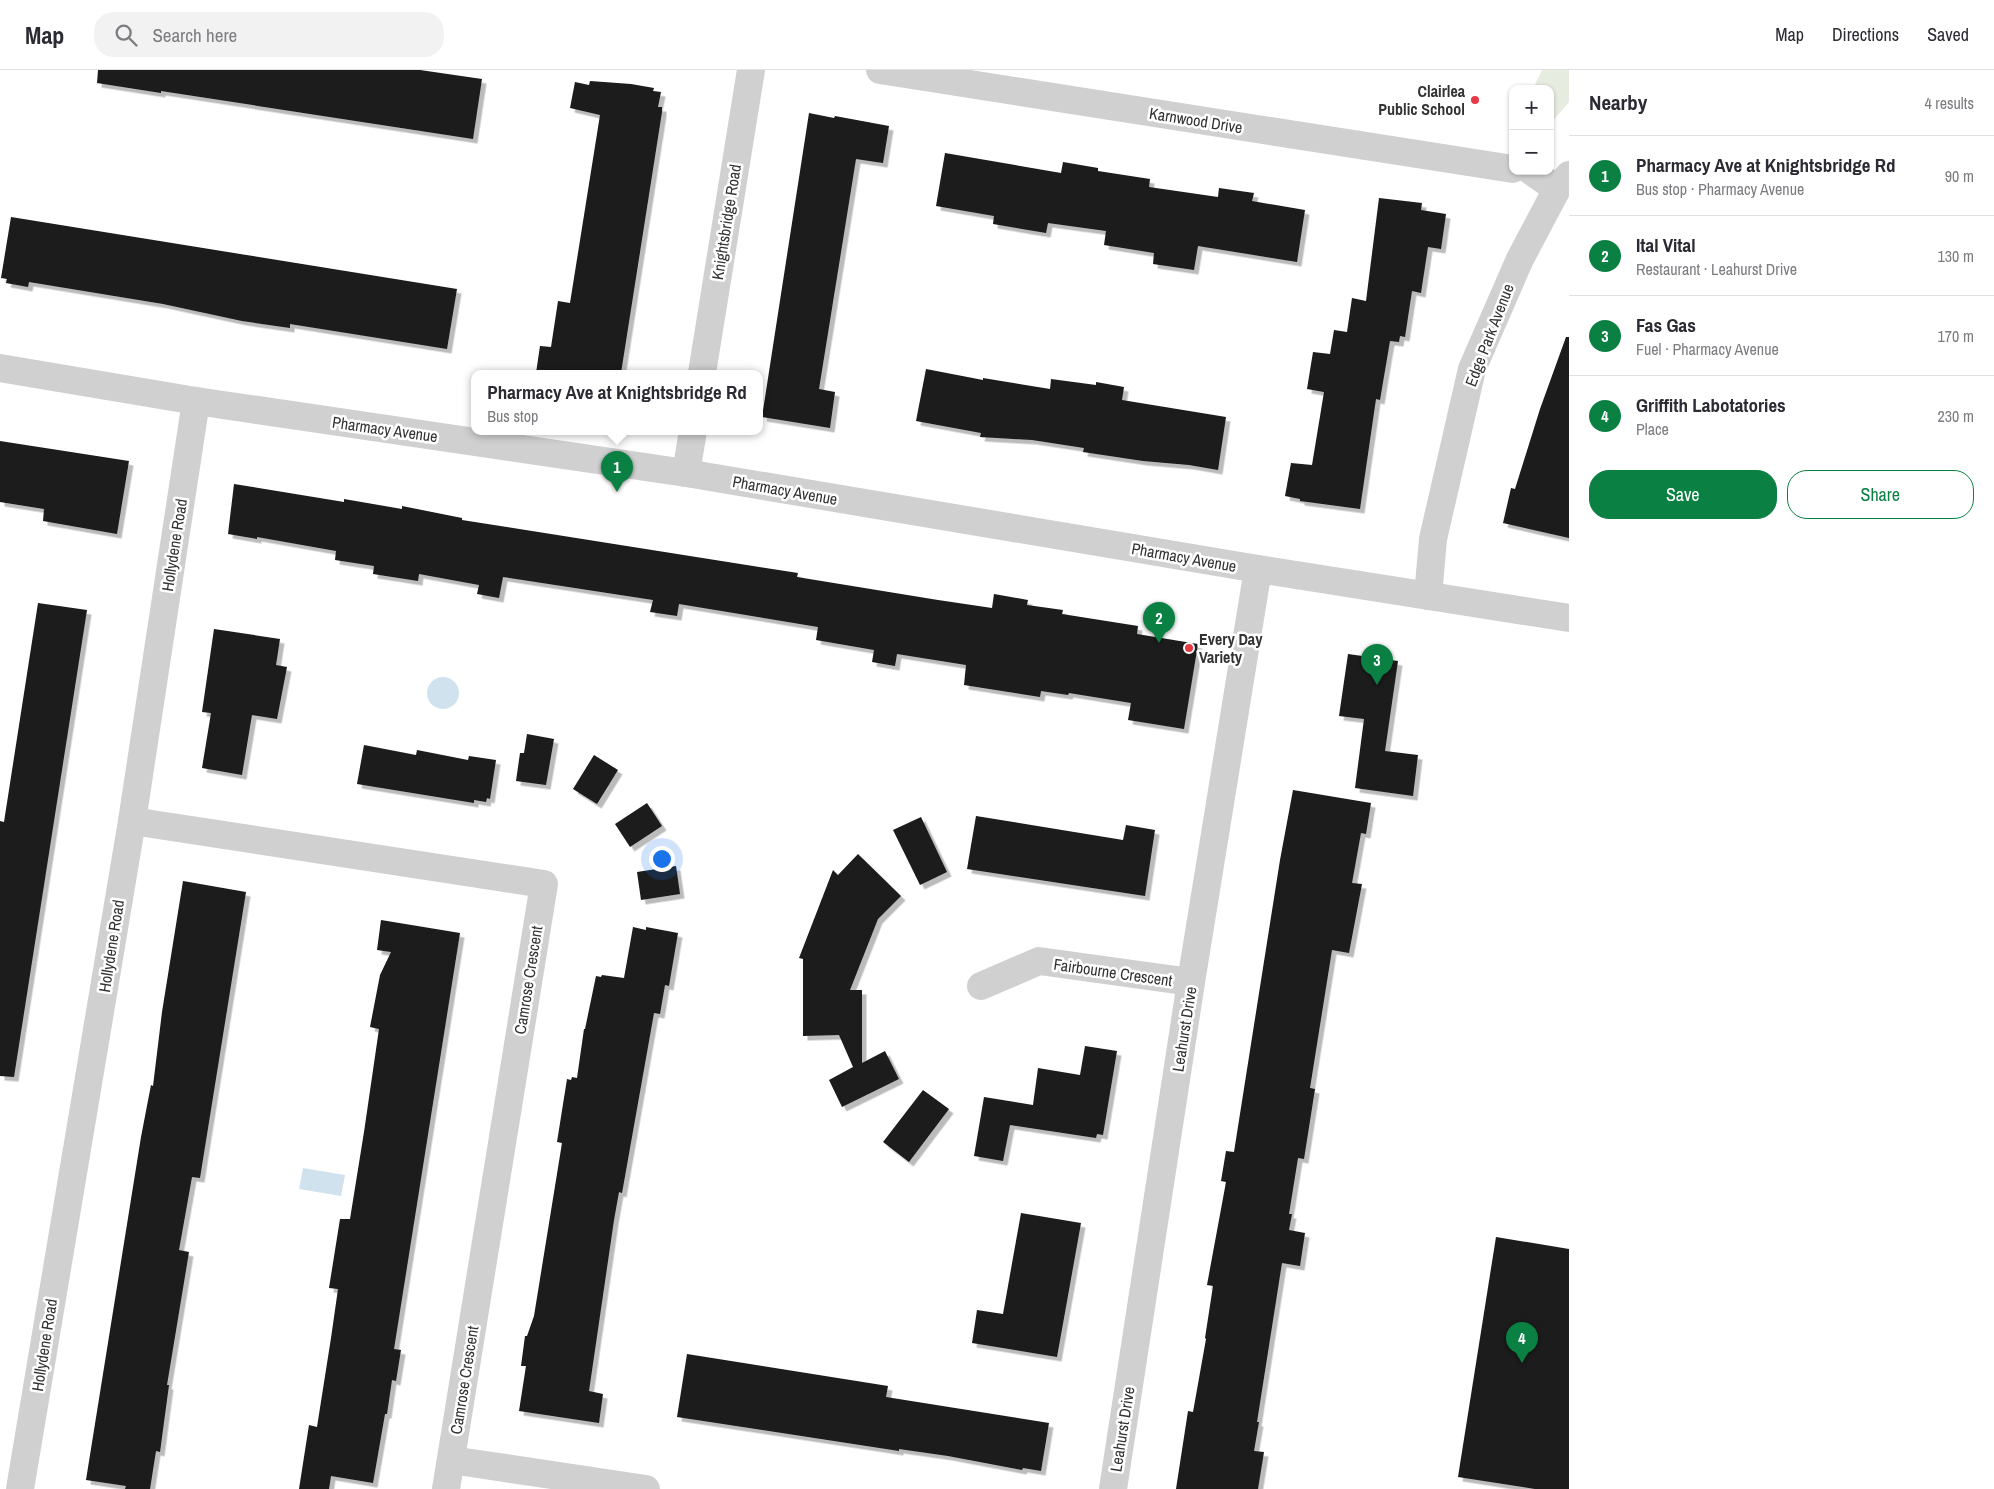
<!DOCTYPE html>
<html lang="en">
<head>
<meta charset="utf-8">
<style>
	:root { --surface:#fff; --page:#f2f2f3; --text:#2b2b33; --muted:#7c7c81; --line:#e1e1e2; --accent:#0b8043 }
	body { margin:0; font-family:"Archivo Narrow",sans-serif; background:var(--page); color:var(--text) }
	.controls { position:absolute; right:15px; top:15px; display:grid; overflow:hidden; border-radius:10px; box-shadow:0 1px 4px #0004 }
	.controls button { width:45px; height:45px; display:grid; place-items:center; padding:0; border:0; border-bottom:1px solid var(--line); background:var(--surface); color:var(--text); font:25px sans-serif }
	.you { position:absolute; left:661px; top:788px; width:18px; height:18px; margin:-12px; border:4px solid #fff; border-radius:50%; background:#1a73e8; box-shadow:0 0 0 8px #1a73e833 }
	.badge { display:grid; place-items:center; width:32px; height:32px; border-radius:50%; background:var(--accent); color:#fff; font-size:16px; font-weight:700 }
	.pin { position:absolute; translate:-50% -41px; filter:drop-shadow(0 1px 2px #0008) }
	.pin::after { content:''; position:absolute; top:26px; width:18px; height:15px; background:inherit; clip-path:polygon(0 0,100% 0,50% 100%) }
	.popup { position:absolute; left:471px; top:300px; width:292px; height:65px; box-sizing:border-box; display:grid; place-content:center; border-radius:10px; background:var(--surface); filter:drop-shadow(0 1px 4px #0005); font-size:16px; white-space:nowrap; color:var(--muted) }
	.popup b { font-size:19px; color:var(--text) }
	.popup::after { content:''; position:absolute; left:50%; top:100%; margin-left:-10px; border:10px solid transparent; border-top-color:var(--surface) }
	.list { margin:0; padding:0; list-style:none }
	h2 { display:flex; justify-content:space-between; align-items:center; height:65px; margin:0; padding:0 20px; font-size:21px }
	h2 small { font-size:16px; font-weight:400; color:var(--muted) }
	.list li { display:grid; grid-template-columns:32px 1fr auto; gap:15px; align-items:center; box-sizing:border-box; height:80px; padding:0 20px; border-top:1px solid var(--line) }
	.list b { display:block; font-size:19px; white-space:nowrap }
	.list p { margin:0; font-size:16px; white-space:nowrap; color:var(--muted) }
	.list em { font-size:16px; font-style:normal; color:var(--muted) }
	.actions { display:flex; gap:10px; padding:15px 20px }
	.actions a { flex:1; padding:11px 0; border:1px solid var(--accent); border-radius:20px; text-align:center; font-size:18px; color:var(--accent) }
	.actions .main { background:var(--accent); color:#fff }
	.icon { flex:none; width:28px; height:28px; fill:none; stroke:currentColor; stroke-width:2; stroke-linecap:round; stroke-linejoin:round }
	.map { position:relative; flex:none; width:1569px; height:1419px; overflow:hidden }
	header { display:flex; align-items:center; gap:30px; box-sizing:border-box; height:70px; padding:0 25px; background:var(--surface); border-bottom:1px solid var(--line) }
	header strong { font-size:24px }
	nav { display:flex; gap:28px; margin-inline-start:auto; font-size:18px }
	.search { width:350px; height:45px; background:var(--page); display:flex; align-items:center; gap:12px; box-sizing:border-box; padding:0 18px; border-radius:20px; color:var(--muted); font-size:19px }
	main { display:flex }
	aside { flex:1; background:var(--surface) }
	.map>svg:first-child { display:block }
</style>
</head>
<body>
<header>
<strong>Map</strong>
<div class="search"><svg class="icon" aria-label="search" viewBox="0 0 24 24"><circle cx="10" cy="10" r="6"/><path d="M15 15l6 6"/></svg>Search here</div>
<nav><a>Map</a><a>Directions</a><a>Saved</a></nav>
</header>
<main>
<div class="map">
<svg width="1569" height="1419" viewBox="0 0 1569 1419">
	<defs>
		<filter id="shadow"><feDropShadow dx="4.5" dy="4.5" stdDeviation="0" flood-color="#0004"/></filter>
	</defs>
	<rect width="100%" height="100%" fill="#fff"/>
	<path fill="#e6ecdf" d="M1542 0H1569V32L1550 54V19H1533Z"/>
	<g fill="#cfe2ee">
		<circle cx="443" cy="623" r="16"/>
		<path d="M303 1098 345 1105 341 1126 299 1119Z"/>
	</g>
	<g fill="#1a1a1a" filter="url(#shadow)">
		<path d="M98 0H420L482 9 473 69 161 21V23L97 13Z"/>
		<path d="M590 11 631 14 654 18 653 21 661 22 658 37H662V42L621 303H536L540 276 551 277 558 231 570 233 600 45 570 38 575 12 589 15Z"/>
		<path d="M809 43 834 48 835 46 889 56 883 93 856 89 819 319 835 322 830 358 762 347Z"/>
		<path d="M945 83 1061 103 1063 92 1098 98V101L1150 109 1149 117 1218 127 1219 118 1254 123 1252 131 1305 140 1297 192 1198 176 1194 200 1153 194 1154 183 1104 175 1106 161 1048 153 1046 163 993 154 994 146 936 136Z"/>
		<path d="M1379 128 1422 133 1421 140 1446 144 1441 179 1428 177 1421 223 1412 221 1405 267 1400 266 1399 272 1390 271 1380 330 1376 329 1360 439 1300 431V429L1285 426 1291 393 1312 395 1324 322 1307 319 1313 282 1330 284 1334 260 1347 262 1352 228 1366 231Z"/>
		<path d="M11 147 457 219 447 279 290 254V258L242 251 163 234 29 212 28 217 6 213 7 209 1 208Z"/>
		<path d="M1566 267H1569V468L1503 453 1511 418 1515 419 1540 339Z"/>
		<path d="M926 299 983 310V308L1050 319 1051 309 1096 315V312L1124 317 1122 330 1226 347 1218 400 1189 395 1143 391 1083 382 1084 378 1032 370 980 367 981 363 916 351Z"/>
		<path d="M0 371 129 391 117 464 43 451 44 439 0 432Z"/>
		<path d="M234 414 344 432V429L402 439V436L462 448V450L798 503 797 507 938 530 992 538 994 524 1028 530 1027 535 1063 540 1062 544 1138 556 1137 564 1198 574 1184 659 1128 650 1131 633 1069 623 1068 625 1041 621 1040 627 964 615 966 595 897 584 895 596 872 592 874 580 816 570 818 557 679 534 677 546 650 542 653 530 503 507 499 528 477 524 479 515 419 504 418 511 373 504 374 496 335 490 336 481 257 467V469L228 464Z"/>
		<path d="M38 533 87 540 14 1007 0 1006V751L4 752Z"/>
		<path d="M214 559 280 569 276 595 287 597 277 649 252 645 242 705 202 698 211 643 202 642Z"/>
		<path d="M1348 584 1398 591 1385 681 1418 685 1413 726 1355 718 1364 649 1339 646Z"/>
		<path d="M527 664 554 669 546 715 516 711 520 683H524Z"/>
		<path d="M364 675 416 685 417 680 468 690 469 686 496 690 490 729 487 728 486 732 474 730V733L357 714Z"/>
		<path d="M594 685 618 700 597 734 573 719Z"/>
		<path d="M1293 720 1371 733 1366 764 1361 763 1352 813 1362 814 1349 883 1332 880 1310 1018 1315 1019 1304 1089 1298 1088 1289 1144H1292L1289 1160 1305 1163 1300 1196 1282 1193 1257 1352H1259L1254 1381 1264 1382 1258 1419H1176L1188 1341 1193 1342 1206 1269 1205 1268 1213 1216 1207 1215 1226 1112 1221 1111 1226 1081 1234 1082 1280 790Z"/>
		<path d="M647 733 662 756 630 777 615 754Z"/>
		<path d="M976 746 1123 770 1126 755 1155 760 1145 826 967 799Z"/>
		<path d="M921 747 947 802 920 815 893 760Z"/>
		<path d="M858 784 901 826 878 849 850 920H862V993L885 981 899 1009 842 1037 829 1010 853 997 839 965 803 966V889L799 888 833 800 838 805Z"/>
		<path d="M676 796 680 824 641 830 637 802Z"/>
		<path d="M183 811 246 822 200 1108 192 1107 179 1180 189 1182 167 1315H169L160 1382 156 1381 150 1419H125L126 1416 86 1410 141 1067 151 1015 153 1016 162 942Z"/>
		<path d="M381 850 460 863 394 1279 401 1280 396 1311 392 1310 387 1344H385L373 1413 331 1406 329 1419H299L309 1355 317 1357 331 1268 338 1219 329 1218 340 1149H350L364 1062 379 959 370 957 380 905 391 882 377 880Z"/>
		<path d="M633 857 646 860V857L678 863 669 916 665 915 660 944 654 943 622 1123 619 1122 614 1150 589 1321 603 1324 599 1353 519 1341 526 1296H521L525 1266H527L534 1246 562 1073 557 1072 567 1009 571 1010 572 1007 577 1008 584 959H585L596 906 601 907 602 905 624 908Z"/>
		<path d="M1085 976 1117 981 1103 1065 1097 1064 1096 1068 1010 1055 1003 1091 974 1086 984 1027 1033 1035 1038 998 1080 1005Z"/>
		<path d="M923 1020 949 1039 909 1092 883 1072Z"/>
		<path d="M1021 1143 1081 1153 1057 1287 972 1273 977 1240 1003 1244Z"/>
		<path d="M1496 1167 1569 1179V1419H1535L1458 1407Z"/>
		<path d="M687 1284 888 1316 886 1327 1049 1353 1041 1401 1023 1398 1022 1400 948 1386 899 1379V1381L677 1347Z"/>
	</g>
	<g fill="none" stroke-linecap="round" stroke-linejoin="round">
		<g stroke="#d0d0d0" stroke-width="28">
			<path d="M880 0 1513 99"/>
			<path d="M1531 101 1557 119"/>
			<path d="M0 298 196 331 686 403 1258 499 1569 548"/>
			<path d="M702 303 751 0"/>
			<path d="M686 403 693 361"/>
			<path d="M1428 526 1433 469 1472 299 1520 189 1557 119 1569 105"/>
			<path d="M132 751 544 814 446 1419"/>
			<path d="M981 916 1039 891 1191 912"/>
			<path d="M451 1390 646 1419"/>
			<path d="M20 1419 132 751 196 331"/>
			<path d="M1113 1419 1191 912 1258 499"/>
		</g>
	</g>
	<g fill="#e63946" stroke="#fff" stroke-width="2">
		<circle cx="1475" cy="30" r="5"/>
		<circle cx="1189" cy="578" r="5"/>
	</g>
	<g text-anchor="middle" stroke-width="5" stroke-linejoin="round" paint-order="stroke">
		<g font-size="16" font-weight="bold" fill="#333" stroke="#fff" text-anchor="end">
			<text x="1465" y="27">Clairlea<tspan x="1465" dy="18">Public School</tspan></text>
			<text x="1199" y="575" text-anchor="start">Every Day<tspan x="1199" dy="18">Variety</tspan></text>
		</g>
		<g font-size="16" fill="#333" stroke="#fff">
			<text transform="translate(1196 50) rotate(9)" y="6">Karnwood Drive</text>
			<text transform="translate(726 152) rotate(-81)" y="6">Knightsbridge Road</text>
			<text transform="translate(1489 265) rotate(-69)" y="6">Edge Park Avenue</text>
			<text transform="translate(385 359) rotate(8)" y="6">Pharmacy Avenue</text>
			<text transform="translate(785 420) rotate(10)" y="6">Pharmacy Avenue</text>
			<text transform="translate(174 475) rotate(-81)" y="6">Hollydene Road</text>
			<text transform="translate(1184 487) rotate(10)" y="6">Pharmacy Avenue</text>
			<text transform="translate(111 876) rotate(-81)" y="6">Hollydene Road</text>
			<text transform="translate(1113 902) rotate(8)" y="6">Fairbourne Crescent</text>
			<text transform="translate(528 910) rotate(-81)" y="6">Camrose Crescent</text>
			<text transform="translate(1184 959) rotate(-81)" y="6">Leahurst Drive</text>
			<text transform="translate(44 1275) rotate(-81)" y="6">Hollydene Road</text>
			<text transform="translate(464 1310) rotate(-81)" y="6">Camrose Crescent</text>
			<text transform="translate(1122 1359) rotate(-81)" y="6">Leahurst Drive</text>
		</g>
	</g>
</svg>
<div class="controls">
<button>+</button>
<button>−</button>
</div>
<div class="you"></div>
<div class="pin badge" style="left:617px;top:422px">1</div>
<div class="popup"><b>Pharmacy Ave at Knightsbridge Rd</b>Bus stop</div>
<div class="pin badge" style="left:1159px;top:573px">2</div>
<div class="pin badge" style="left:1377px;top:615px">3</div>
<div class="pin badge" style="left:1522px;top:1293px">4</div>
</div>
<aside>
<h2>Nearby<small>4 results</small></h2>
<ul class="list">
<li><span class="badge">1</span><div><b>Pharmacy Ave at Knightsbridge Rd</b><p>Bus stop · Pharmacy Avenue</p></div><em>90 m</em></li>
<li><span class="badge">2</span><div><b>Ital Vital</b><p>Restaurant · Leahurst Drive</p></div><em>130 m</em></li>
<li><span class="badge">3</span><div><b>Fas Gas</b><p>Fuel · Pharmacy Avenue</p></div><em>170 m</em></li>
<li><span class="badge">4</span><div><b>Griffith Labotatories</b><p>Place</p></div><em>230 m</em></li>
</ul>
<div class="actions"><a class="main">Save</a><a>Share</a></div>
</aside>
</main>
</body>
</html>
